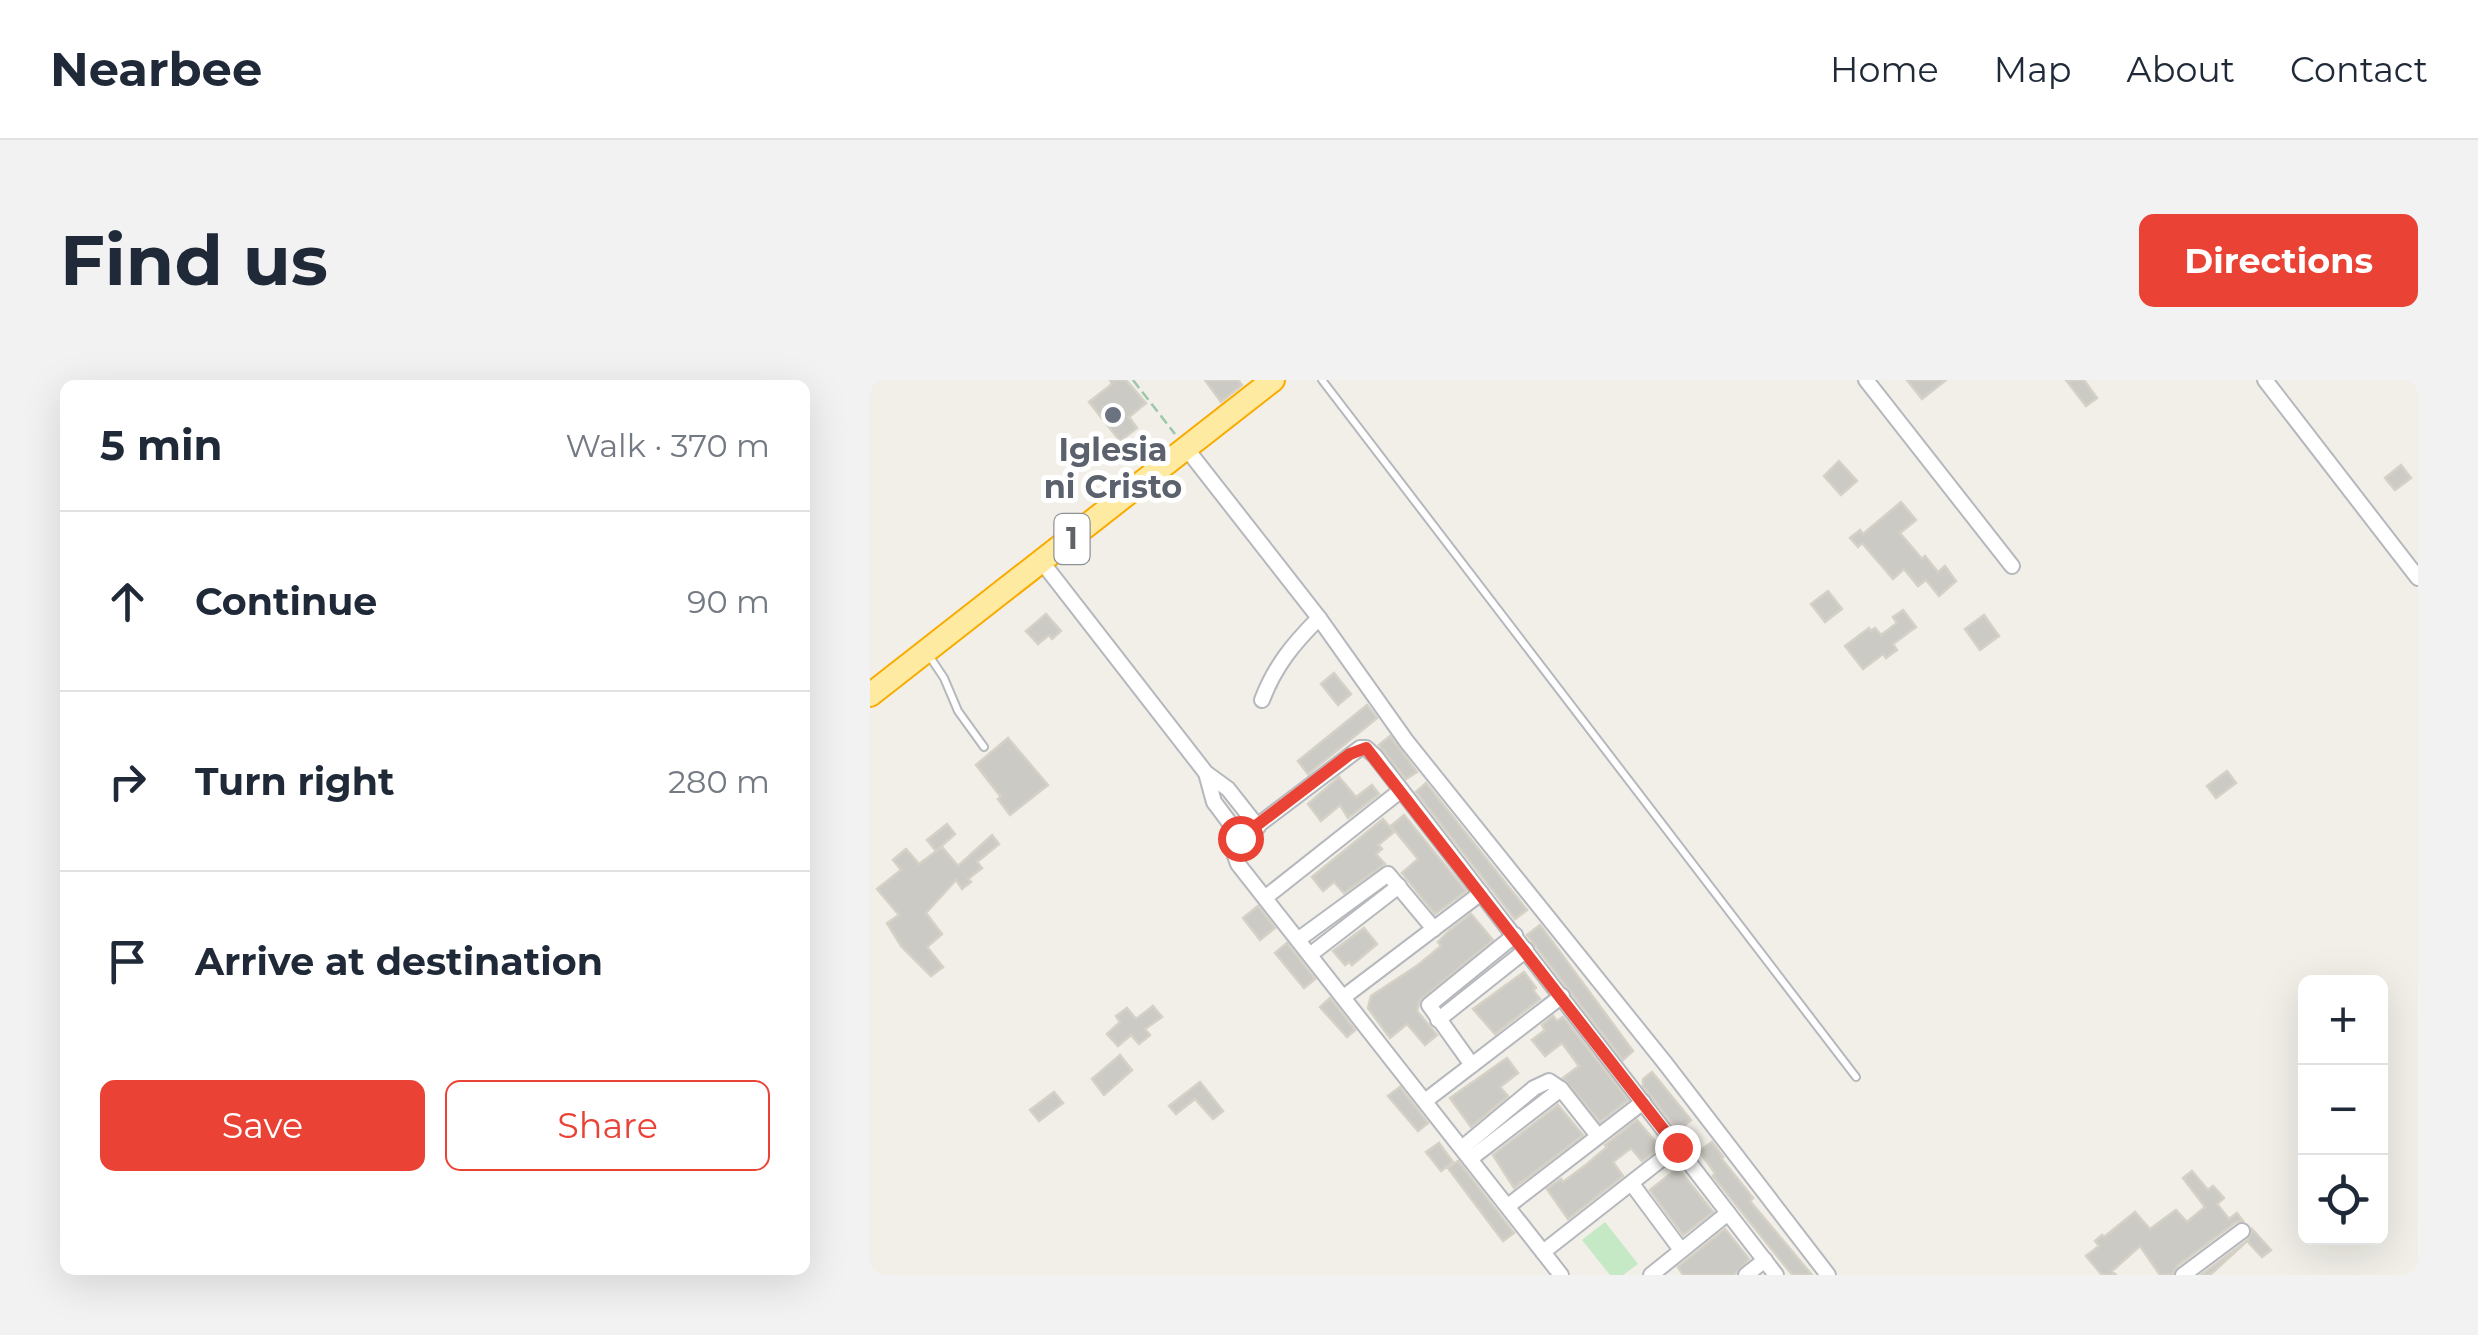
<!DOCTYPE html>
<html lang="en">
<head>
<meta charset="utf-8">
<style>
	:root { --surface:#fff; --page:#f2f2f3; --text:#1f2937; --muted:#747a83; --line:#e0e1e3; --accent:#ea4335 }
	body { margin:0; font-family:Montserrat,sans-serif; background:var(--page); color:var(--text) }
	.controls { position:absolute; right:30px; bottom:30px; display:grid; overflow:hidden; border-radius:15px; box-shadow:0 10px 40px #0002 }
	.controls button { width:90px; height:90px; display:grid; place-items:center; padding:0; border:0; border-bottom:2px solid var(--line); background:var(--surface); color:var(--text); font:50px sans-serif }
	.stop { position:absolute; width:30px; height:30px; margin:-22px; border:8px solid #ea4335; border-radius:50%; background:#fff }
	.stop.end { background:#ea4335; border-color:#fff; box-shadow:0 2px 10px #0008 }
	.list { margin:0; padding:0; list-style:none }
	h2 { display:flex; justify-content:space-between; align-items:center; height:130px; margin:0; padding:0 40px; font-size:42px }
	h2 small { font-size:32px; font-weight:400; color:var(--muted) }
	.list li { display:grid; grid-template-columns:65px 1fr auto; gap:30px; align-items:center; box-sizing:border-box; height:180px; padding:0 40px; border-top:2px solid var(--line) }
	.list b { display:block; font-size:38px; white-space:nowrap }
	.list em { font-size:32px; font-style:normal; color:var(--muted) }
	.actions { display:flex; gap:20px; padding:30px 40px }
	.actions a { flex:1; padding:22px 0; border:2px solid var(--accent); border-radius:15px; text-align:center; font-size:35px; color:var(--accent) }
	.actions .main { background:var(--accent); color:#fff }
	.icon { flex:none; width:55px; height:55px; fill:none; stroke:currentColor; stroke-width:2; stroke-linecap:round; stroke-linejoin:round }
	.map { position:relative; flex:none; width:1548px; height:895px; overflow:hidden; border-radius:15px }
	header { display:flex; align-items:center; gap:60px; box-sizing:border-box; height:140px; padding:0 50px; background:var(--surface); border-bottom:2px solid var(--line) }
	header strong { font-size:48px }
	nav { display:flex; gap:55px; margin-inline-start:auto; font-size:35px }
	.intro { display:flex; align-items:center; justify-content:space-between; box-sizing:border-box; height:240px; padding:0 60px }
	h1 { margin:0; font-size:70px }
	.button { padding:25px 45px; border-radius:15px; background:var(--accent); color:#fff; font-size:35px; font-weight:700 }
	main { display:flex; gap:60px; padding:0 60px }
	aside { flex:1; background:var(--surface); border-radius:15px; box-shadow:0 10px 40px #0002 }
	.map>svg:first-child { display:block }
</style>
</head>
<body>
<header>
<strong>Nearbee</strong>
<nav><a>Home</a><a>Map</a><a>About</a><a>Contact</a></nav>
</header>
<div class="intro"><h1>Find us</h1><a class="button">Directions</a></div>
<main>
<aside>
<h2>5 min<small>Walk · 370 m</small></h2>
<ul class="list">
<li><svg class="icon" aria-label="ahead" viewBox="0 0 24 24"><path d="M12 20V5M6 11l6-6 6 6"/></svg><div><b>Continue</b></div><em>90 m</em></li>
<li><svg class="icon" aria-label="right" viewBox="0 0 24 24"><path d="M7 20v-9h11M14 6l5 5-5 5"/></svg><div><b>Turn right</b></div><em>280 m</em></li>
<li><svg class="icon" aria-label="arrive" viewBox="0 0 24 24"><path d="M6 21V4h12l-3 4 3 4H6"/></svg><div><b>Arrive at destination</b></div></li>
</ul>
<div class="actions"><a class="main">Save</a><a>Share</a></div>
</aside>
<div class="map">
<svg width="1548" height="895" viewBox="0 0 1548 895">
	<rect width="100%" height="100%" fill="#f1efe8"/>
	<path fill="#c5e8c5" d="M735 842 768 884 753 895H740L712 860Z"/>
	<g fill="#cccac5" stroke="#d6d1c6" stroke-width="2.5">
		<path d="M240 0H256L276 23 259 37 267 48 250 61 219 22 242 4Z"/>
		<path d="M335 0H368L372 5 351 22Z"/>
		<path d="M1037 0H1076L1052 19Z"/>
		<path d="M1196 0H1214L1227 18 1216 26Z"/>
		<path d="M969 81 987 101 971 115 954 96Z"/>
		<path d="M1531 85 1541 98 1525 110 1515 98Z"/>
		<path d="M1031 122 1046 140 1030 153 1052 179 1055 176 1068 192 1075 186 1086 201 1069 216 1056 200 1048 206 1034 189 1023 199 992 163 988 167 980 158 990 150 993 154Z"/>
		<path d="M958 211 972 229 955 242 941 224Z"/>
		<path d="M1033 230 1046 247 1023 264 1027 270 1016 278 1013 274 993 289 975 266 999 248 1001 251 1005 248 1011 255 1027 243 1023 237Z"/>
		<path d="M176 234 191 251 182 259 179 255 168 264 156 251Z"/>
		<path d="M1114 235 1129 256 1110 270 1095 249Z"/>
		<path d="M464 293 481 314 468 325 451 304Z"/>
		<path d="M497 325 507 338 438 394 428 381Z"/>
		<path d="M520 356 547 392 536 399 509 365Z"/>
		<path d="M138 358 178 405 140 435 128 419 131 417 106 385Z"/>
		<path d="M1357 391 1366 403 1346 418 1337 406Z"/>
		<path d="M469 397 486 417 502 405 509 414 478 438 470 425 451 441 438 424Z"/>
		<path d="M556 403 657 530 645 539 546 412Z"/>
		<path d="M534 435 596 511 565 534 532 493 548 479 521 446Z"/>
		<path d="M513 439 524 452 508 465 512 469 506 474 515 484 474 513 464 502 453 511 442 497Z"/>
		<path d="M77 444 85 454 66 471 57 460Z"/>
		<path d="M122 455 129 464 107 482 112 488 98 499 101 502 92 509 86 500 56 533 72 554 57 567 73 587 61 596 31 566 17 543 29 535 7 509 31 490 23 480 36 469 49 484 72 467 88 486Z"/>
		<path d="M388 526 405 548 390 560 373 538Z"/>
		<path d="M601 534 623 560 550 620 547 631 567 655 555 665 537 644 520 658 498 628 501 616 548 585 571 566 568 562 579 551Z"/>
		<path d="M670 545 763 671 753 680 657 555Z"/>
		<path d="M494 548 507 564 482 585 479 582 475 585 463 571Z"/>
		<path d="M417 563 445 599 434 608 405 573Z"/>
		<path d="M654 592 666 608 663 610 670 619 625 654 603 629Z"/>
		<path d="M460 618 485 650 477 657 450 627Z"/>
		<path d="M283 626 292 637 275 649 280 655 269 664 261 655 248 666 237 654 250 642 246 636 257 628 266 639Z"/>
		<path d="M683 636 687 641 693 637 758 720 730 742 693 698 709 686 692 663 675 676 662 660 675 650 672 645Z"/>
		<path d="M250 675 262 690 234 715 222 699Z"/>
		<path d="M637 678 648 693 630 707 638 716 601 747 580 718Z"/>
		<path d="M782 692 821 740 808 751 773 706V699Z"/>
		<path d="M330 702 353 731 343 739 325 719 306 734 299 726Z"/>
		<path d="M530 707 558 743 548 751 518 716Z"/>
		<path d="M184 712 193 723 169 741 160 730Z"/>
		<path d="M688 725 713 755 644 808 623 775Z"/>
		<path d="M767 740 790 767 772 781 761 768 743 782 753 796 698 839 677 809 691 799 693 802 717 784 737 767 735 765Z"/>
		<path d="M842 762 853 777 851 778 883 818 880 821 942 895H923L919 891 843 796 845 793 829 771Z"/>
		<path d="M569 763 583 782 571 791 556 772Z"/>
		<path d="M588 781 644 853 633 861 578 788Z"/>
		<path d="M808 788 843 832 813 855 780 810Z"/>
		<path d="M1322 791 1338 810 1343 806 1354 818 1347 824 1359 839 1367 833 1373 841 1366 842 1307 886 1302 895H1290L1270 866 1242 891 1246 895H1232L1216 876 1229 866 1225 861 1232 855 1234 857 1265 832 1280 849 1306 830 1317 842 1335 827 1313 798Z"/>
		<path d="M855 849 879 879 864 895H813L808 887Z"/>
		<path d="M1382 849 1401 870 1392 877 1377 861 1340 895H1331L1378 860Z"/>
	</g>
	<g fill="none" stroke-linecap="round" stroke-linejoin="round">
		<g stroke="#b5b8bc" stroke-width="10">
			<g id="service">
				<path d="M452 0 986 697"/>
				<path d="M60 277 74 298 88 331 114 367"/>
			</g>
		</g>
		<g stroke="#b5b8bc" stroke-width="18">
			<g id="minor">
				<path d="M996 0 1142 186"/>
				<path d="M1395 0 1548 198"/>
				<path d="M316 68 449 238 537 362 795 683 958 895"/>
				<path d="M172 182 336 393 358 409 388 447"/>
				<path d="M392 320C405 286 423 264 449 238"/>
				<path d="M336 393 344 422 371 458"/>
				<path d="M396 517 530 411"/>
				<path d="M429 559 518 494 564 549"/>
				<path d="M441 574 529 506"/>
				<path d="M475 616 611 513"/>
				<path d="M568 640 656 570"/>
				<path d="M602 685 559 625 645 555"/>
				<path d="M555 721 692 616"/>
				<path d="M592 768 664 708 679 701 691 709 728 756"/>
				<path d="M600 779 691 709"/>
				<path d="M762 804 811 870"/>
				<path d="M638 826 773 722"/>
				<path d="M673 872 807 767"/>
				<path d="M691 895 368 484 363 470 371 458 490 368H496L505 376 906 895"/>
				<path d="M781 895 858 833"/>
				<path d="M876 895 895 880"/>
				<path d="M1313 895 1372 851"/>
			</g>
		</g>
		<g stroke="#f9ab00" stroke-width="26">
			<path id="trunk" d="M0 315 403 0"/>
		</g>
		<path stroke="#9cc7a9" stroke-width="2.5" stroke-dasharray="10 5" stroke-linecap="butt" d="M263 0 305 54"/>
		<use href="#service" stroke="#fff" stroke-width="6"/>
		<use href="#minor" stroke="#fff" stroke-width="14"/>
		<use href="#trunk" stroke="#feeaa1" stroke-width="22"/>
	</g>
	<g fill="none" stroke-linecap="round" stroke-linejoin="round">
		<path stroke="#ea4335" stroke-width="12" d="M370 458 480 374 496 368 807 767"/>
	</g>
	<circle fill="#6b7280" stroke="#fff" stroke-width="4" cx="243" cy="35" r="10"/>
	<g text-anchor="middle" stroke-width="10" stroke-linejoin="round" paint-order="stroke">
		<rect fill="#fff" stroke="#8f9295" stroke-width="2.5" x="184.5" y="134" width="35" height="50" rx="8"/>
		<g font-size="30" font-weight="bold" fill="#5f6368">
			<text x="202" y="169">1</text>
		</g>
		<g font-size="32" font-weight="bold" fill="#5b616d" stroke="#fff">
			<text x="243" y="81">Iglesia<tspan x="243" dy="37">ni Cristo</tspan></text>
		</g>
	</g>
</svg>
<div class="controls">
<button>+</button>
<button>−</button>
<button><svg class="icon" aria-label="locate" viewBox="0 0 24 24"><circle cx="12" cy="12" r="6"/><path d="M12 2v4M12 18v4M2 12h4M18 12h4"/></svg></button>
</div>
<div class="stop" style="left:370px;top:458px"></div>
<div class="stop end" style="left:807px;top:767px"></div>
</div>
</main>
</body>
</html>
